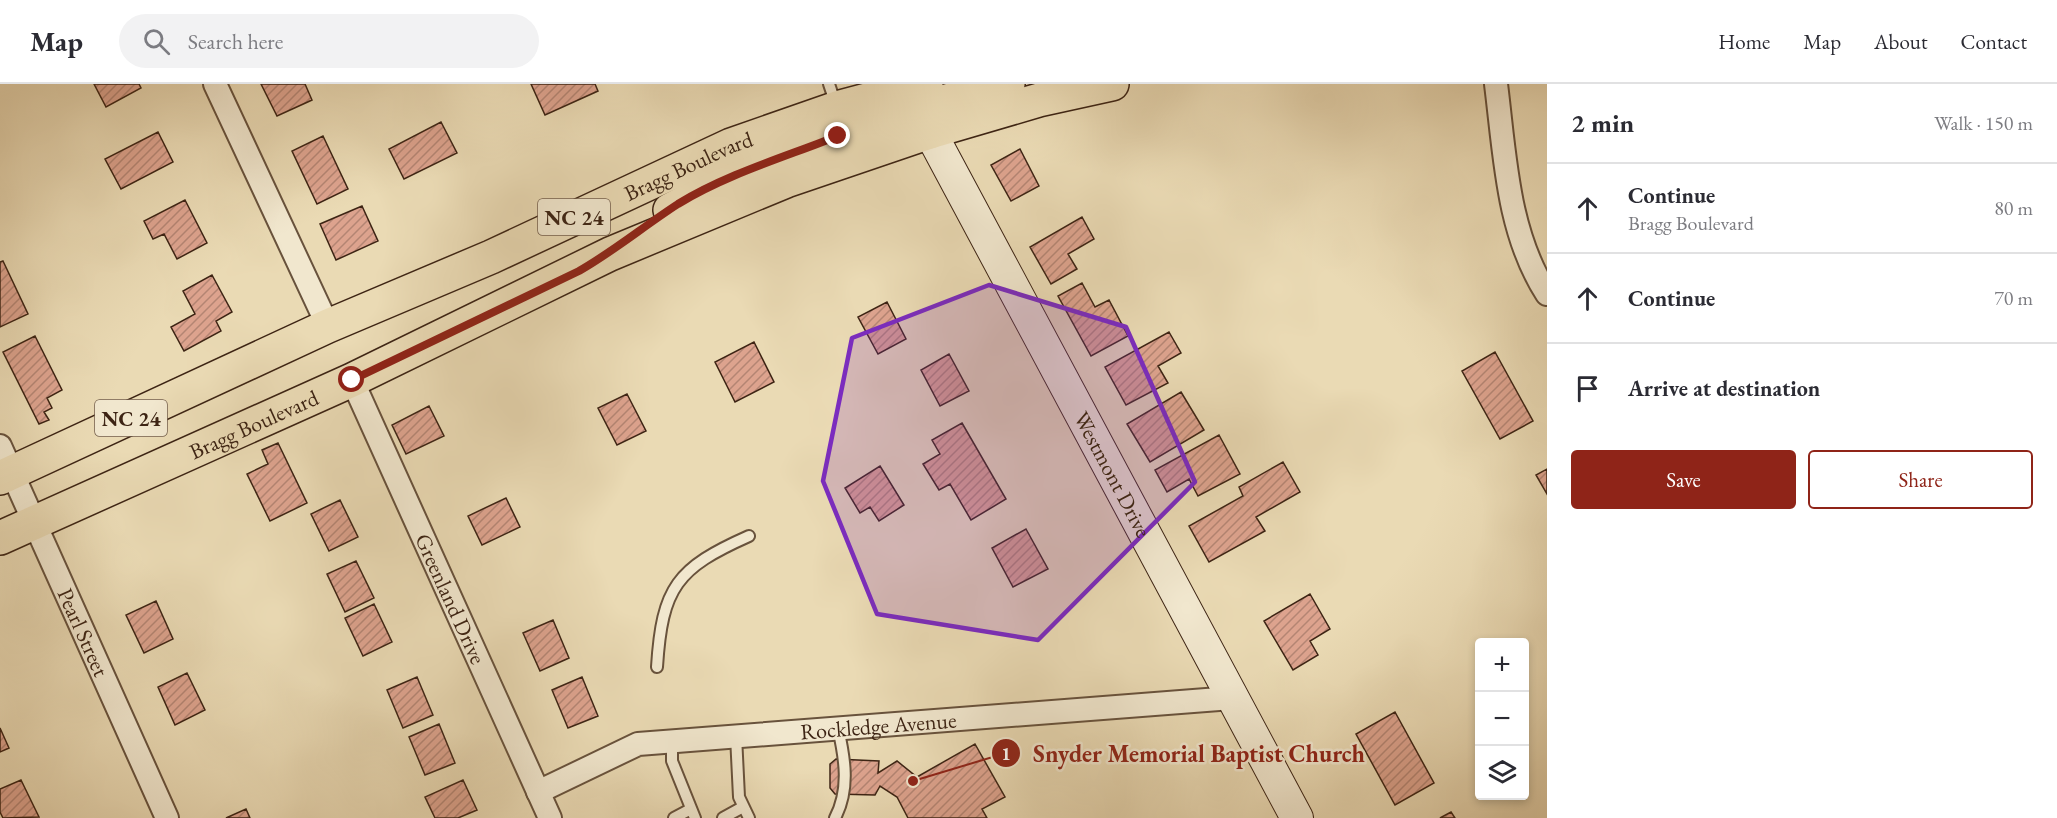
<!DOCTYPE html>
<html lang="en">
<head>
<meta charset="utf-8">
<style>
	:root { --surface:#fff; --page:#f2f2f3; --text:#2b2b33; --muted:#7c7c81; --line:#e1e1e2; --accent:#8f2418 }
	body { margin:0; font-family:"EB Garamond",serif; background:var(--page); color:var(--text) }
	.controls { position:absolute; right:18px; bottom:18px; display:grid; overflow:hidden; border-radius:6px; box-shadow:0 3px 9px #0003 }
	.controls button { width:54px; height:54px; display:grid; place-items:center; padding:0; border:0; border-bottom:2px solid var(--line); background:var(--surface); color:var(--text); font:30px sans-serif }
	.stop { position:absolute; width:18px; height:18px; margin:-14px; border:4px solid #8f2418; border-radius:50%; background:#fff }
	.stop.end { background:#8f2418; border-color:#fff; box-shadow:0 2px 6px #0008 }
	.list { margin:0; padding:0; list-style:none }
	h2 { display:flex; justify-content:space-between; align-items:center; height:78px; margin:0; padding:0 24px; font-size:26px }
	h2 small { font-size:20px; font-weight:400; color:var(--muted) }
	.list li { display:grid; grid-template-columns:39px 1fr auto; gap:18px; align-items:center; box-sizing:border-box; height:90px; padding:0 24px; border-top:2px solid var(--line) }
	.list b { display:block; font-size:22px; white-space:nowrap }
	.list p { margin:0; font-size:20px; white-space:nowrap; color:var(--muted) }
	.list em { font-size:20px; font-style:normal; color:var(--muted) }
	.actions { display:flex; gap:12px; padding:18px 24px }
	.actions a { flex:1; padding:14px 0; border:2px solid var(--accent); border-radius:6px; text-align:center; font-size:21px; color:var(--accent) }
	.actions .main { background:var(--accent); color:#fff }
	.icon { flex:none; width:33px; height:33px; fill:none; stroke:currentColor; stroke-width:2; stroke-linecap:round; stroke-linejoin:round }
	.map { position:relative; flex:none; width:1547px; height:734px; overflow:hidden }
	header { display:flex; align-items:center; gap:36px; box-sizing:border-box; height:84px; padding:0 30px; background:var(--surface); border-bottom:2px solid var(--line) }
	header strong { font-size:28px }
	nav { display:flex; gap:33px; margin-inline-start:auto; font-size:21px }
	.search { width:420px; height:54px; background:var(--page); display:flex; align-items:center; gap:15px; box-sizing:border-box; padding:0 21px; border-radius:33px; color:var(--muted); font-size:22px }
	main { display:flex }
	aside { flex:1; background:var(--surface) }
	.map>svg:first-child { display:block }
</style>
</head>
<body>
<header>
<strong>Map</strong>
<div class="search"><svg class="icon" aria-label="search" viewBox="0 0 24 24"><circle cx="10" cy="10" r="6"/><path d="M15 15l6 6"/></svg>Search here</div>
<nav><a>Home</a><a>Map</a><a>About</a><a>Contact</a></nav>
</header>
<main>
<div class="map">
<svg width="1547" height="734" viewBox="0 0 1547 734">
	<defs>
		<pattern id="building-hatch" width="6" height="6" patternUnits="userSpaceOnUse" patternTransform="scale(1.5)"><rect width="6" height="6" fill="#dda38e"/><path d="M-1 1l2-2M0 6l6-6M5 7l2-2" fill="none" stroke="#b48573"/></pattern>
	</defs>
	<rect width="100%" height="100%" fill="#eadab4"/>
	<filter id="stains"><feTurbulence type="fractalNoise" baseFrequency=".00333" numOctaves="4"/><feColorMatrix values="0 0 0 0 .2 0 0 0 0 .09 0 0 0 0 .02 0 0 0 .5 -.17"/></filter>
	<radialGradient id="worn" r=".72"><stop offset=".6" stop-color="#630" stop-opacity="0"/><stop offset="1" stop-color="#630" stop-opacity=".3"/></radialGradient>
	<!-- building -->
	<path fill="url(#building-hatch)" stroke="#3d2414" stroke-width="1.5" d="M94 0H139L141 4 106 23Z
		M261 0H305L312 16 277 32Z
		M531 0H595L598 7 545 31Z
		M441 38 457 69 404 95 389 65Z
		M158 48 173 78 121 105 105 75Z
		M323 52 348 105 317 120 292 67Z
		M1020 65 1039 102 1011 117 991 81Z
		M185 116 207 159 177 175 164 150 153 155 144 137Z
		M362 122 378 157 336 176 320 140Z
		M1082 133 1094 155 1068 170 1077 185 1051 200 1030 163Z
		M3 177 28 230 0 243V178Z
		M212 191 232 228 216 237 221 247 184 267 171 243 195 230 183 207Z
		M1082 199 1095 223 1109 216 1128 252 1091 272 1058 212Z
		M887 218 906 255 878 270 858 233Z
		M1169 248 1181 269 1158 282 1168 299 1126 321 1105 283Z
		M35 252 62 306 47 314 52 324 44 328 49 336 39 340 3 268Z
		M754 258 774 298 735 318 715 278Z
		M1495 268 1533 337 1500 355 1462 287Z
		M949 270 969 307 940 322 921 286Z
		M1181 308 1204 346 1150 378 1127 340Z
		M627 310 646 347 617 361 598 324Z
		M429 322 444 352 406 370 392 341Z
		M962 339 1006 415 971 436 950 400 939 406 923 380 940 370 932 356Z
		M1219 351 1240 390 1198 412 1189 395 1167 408 1155 386Z
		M278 359 307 419 270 437 247 390 268 380 262 366Z
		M1283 378 1300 408 1256 433 1265 447 1209 478 1189 442 1243 412 1239 403Z
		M880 382 904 421 879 437 870 423 860 429 845 404Z
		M1547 385V410L1536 391Z
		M506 414 520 443 482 461 468 432Z
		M340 416 358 453 329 467 311 430Z
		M1026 445 1048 485 1013 503 992 464Z
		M356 477 374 514 345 528 327 490Z
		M1310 510 1330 545 1310 557 1318 571 1293 586 1264 537Z
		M156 517 173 555 144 569 126 531Z
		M374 520 392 558 363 572 345 534Z
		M553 536 569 574 540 587 523 549Z
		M187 589 205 626 175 641 158 603Z
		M417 593 433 631 403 644 387 606Z
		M582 593 598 632 568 644 552 606Z
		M1395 628 1434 699 1395 721 1356 650Z
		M439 640 455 679 425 691 409 653Z
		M0 644 9 664 0 668Z
		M975 660 1005 713 982 725 987 734H908L897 713 880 702 875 711 835 710 830 704V680L836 675 879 677 878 689 897 677 917 693Z
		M21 696 39 733 3 734 0 728V705Z
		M463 696 477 726 458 734H435L425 713Z
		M246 725 250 734H226Z
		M1451 728 1455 734H1440Z"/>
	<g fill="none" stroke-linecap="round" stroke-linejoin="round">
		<defs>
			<path id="lane" d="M829 0 836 21
				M657 583C662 503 677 484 749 452
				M736 652 739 713 749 734
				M672 657V677L695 734
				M674 734 691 725
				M723 734 743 723
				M835 734C850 705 845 675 838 644"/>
			<g id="street">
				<path d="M215 0 328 242"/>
				<path d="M1496 0C1505 71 1507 148 1547 210"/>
				<path id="s1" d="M352 296 550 734"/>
				<path id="s2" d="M0 362 167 734"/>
				<path id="s3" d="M538 708 638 660 1232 614"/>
			</g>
			<g id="secondary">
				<path id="s4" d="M930 48 1297 734"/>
			</g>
			<g id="primary">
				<path d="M930 48 927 31 932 21 1008 0"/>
				<path d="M670 126 734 92 900 30 910 19 906 5"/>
				<path id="s5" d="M0 394 328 242 491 173 731 61 837 24 926 0"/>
				<path id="s6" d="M0 454 352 296 610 170 786 97 930 48 1039 16 1112 0"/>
			</g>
		</defs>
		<!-- lane casing -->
		<use href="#lane" stroke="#68523c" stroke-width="14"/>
		<!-- street casing -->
		<use href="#street" stroke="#68523c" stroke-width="26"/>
		<!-- secondary casing -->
		<use href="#secondary" stroke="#3d2414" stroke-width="34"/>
		<!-- primary casing -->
		<use href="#primary" stroke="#3d2414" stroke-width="36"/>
		<!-- lane -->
		<use href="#lane" stroke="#f1e7ce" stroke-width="10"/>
		<!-- street -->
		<use href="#street" stroke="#f1e7ce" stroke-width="22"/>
		<!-- secondary -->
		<use href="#secondary" stroke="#f1e7ce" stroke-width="32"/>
		<!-- primary -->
		<use href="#primary" stroke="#eadab4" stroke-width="33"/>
	</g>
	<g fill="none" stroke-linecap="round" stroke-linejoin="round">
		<!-- route -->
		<path stroke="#8f2418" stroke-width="8" d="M352 296 579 187C614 167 644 142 678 120 727 90 785 73 838 52"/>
	</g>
	<!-- marked area -->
	<path fill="#7b2cbf" fill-opacity="0.2" stroke="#7b2cbf" stroke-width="4.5" stroke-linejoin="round" d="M989 201 1126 243 1195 398 1038 556 877 530 823 397 852 254Z"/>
	<g text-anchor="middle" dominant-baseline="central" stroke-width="5" stroke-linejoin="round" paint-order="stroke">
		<!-- shield labels -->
		<g fill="#f1e7ce" stroke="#735e4c" stroke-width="1.5">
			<rect x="538" y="115" width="72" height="36" rx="4.5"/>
			<rect x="95" y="316" width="72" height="36" rx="4.5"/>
		</g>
		<g font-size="21" font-weight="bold" fill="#3d2414">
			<text x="574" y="133">NC 24</text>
			<text x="131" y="334">NC 24</text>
		</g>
		<!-- street labels -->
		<g font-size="22" fill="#3d2414" stroke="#f1e7ce">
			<text stroke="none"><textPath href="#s5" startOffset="756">Bragg Boulevard</textPath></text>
			<text stroke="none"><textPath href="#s6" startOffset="278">Bragg Boulevard</textPath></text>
			<text stroke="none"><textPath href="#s4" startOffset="388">Westmont Drive</textPath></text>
			<text stroke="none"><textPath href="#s1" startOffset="240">Greenland Drive</textPath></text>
			<text stroke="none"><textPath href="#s2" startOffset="204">Pearl Street</textPath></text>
			<text stroke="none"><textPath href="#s3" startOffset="352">Rockledge Avenue</textPath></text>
		</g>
	</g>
	<!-- callouts -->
	<path fill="none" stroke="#8f2418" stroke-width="2" d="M913 697L1006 669"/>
	<g fill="#8f2418" stroke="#f1e7ce" stroke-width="2">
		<circle cx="913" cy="697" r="6"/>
		<circle cx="1006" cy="669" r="15"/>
	</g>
	<g font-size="18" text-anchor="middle" font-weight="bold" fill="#fff">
		<text x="1006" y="676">1</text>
	</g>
	<g font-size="24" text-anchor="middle" font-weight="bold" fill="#8f2418" stroke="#f1e7ce" stroke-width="5" stroke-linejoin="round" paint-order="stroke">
		<text x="1199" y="678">Snyder Memorial Baptist Church</text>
	</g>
	<rect width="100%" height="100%" filter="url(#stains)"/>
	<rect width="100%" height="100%" fill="url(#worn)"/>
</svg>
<div class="controls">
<button>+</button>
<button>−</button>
<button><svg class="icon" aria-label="layers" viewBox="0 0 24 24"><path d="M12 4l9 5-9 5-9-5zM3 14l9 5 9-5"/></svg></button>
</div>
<div class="stop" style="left:352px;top:296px"></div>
<div class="stop end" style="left:838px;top:52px"></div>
</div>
<aside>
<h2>2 min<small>Walk · 150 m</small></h2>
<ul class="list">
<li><svg class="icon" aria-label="ahead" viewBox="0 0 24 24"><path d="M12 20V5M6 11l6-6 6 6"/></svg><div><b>Continue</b><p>Bragg Boulevard</p></div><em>80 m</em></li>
<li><svg class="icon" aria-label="ahead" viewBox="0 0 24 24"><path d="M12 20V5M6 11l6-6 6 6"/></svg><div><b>Continue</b></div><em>70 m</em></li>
<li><svg class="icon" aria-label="arrive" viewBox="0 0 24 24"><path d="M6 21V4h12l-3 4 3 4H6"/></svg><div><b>Arrive at destination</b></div></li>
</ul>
<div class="actions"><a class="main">Save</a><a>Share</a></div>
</aside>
</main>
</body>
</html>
